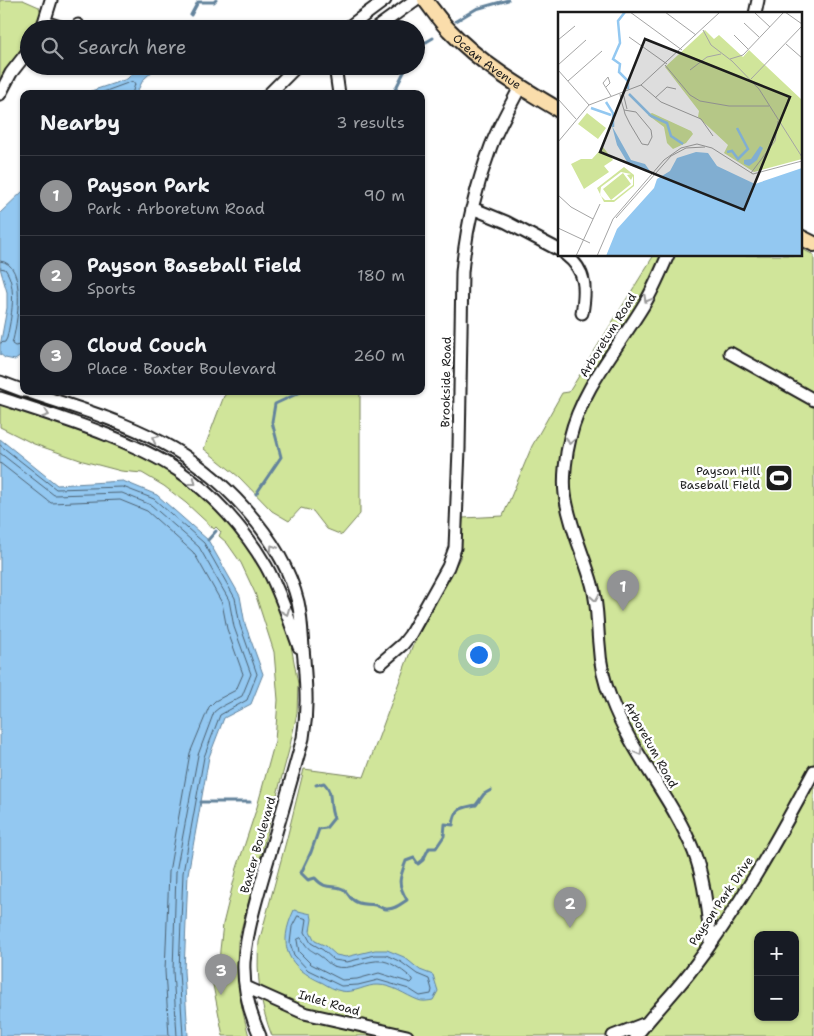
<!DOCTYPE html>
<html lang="en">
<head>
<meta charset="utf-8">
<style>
	:root { --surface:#171b24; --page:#20242c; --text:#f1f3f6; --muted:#9ea1a6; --line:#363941; --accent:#919294 }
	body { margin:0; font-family:"Shantell Sans",sans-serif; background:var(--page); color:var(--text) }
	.controls { position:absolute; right:15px; bottom:15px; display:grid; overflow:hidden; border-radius:10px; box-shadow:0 1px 4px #0004 }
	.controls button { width:45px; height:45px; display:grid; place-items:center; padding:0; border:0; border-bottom:1px solid var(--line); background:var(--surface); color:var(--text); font:25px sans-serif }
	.you { position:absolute; left:478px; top:654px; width:18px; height:18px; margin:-12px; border:4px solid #fff; border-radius:50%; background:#1a73e8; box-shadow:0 0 0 8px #1a73e833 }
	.badge { display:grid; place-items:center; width:32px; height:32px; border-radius:50%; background:var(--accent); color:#fff; font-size:16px; font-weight:700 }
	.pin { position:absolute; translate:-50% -41px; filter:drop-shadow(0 1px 2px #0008) }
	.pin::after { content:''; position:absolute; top:26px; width:18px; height:15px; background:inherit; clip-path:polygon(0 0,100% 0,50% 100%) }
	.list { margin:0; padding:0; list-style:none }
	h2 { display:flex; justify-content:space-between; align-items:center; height:65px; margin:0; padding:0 20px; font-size:21px }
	h2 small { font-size:16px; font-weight:400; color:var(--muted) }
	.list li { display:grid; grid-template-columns:32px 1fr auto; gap:15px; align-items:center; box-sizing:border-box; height:80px; padding:0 20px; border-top:1px solid var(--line) }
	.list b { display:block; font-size:19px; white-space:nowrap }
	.list p { margin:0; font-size:16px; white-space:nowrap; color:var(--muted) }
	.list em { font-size:16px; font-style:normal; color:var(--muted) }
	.icon { flex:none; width:28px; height:28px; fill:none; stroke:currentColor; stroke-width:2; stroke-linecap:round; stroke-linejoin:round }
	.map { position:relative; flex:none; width:814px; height:1036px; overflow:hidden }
	.search { position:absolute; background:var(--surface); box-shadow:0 1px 4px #0004; left:20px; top:20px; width:405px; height:55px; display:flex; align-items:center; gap:12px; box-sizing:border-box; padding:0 18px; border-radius:28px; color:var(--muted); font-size:19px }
	.panel { position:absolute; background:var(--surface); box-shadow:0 1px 4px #0004; left:20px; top:90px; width:405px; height:305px; border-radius:10px }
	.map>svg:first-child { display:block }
</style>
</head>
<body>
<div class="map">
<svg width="814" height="1036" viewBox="0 0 814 1036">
	<rect width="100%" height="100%" fill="#fff"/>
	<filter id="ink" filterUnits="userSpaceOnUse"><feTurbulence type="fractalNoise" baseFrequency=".02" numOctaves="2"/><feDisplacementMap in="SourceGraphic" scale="10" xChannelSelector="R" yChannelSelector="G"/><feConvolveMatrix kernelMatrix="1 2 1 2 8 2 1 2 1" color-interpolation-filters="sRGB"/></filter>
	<g filter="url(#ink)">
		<!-- green -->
		<path fill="#d0e59a" stroke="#76805b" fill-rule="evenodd" d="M0 0H23L39 7 42 18 34 29H29V37L0 79Z
			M800 248 814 255V1036H272C260 1006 256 974 259 942L287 838 304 769 364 777 412 647 460 558 463 518 503 516 532 446 562 393 569 392 654 255H800ZM758 935H795V1017H758Z
			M230 391H360V514L342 535 327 529 313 511 301 508 289 521 272 511 239 477 204 449 224 396Z
			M0 400 128 447 201 490 265 567 287 623 298 684 297 713 289 750 238 941C236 977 239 1001 249 1036H223L212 980 219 968 220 950 223 924 237 868 257 807 275 741 278 700 274 652 255 593 241 563 227 543 219 536 221 532 216 527 214 529 186 503 164 486 142 473 121 471 83 461 34 444 0 427Z"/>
		<!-- water -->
		<path fill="#93c8f1" stroke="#63839c" d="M140 66H158L143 80 136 94H86L88 92 127 79Z
			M24 190V354L15 360 5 358 0 354V346L7 308V292L0 268V213Z
			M0 439 57 485 123 481 157 495 208 540 240 596 245 624 263 674 251 704 224 718 209 757 188 874 184 971 188 1036H0Z
			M294 910 311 914 312 919 310 931 315 941 326 946 336 955 346 957 375 950H387L404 957 420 970 433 975 438 991 433 1000C428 1001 422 1002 418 1000 405 995 393 985 378 985 367 984 354 994 341 991 335 990 328 986 323 983 287 967 277 946 294 910Z"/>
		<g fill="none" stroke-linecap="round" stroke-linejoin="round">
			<!-- shore -->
			<path stroke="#4c6171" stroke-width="1" d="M98 94 133 81 135 84 132 94
				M0 261C28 263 17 326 12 344L15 346 24 344
				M0 268 5 269C18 286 11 319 7 338L5 342 0 343
				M0 445 56 489 123 487 154 499 204 543 235 598 240 625 257 674 247 700 220 715 204 757 183 873 179 971 183 1036
				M0 453 54 495 122 493 151 505 199 547 229 600 234 627 251 674 242 696 219 708 214 712 198 755 176 872 173 971 177 1036
				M0 463 51 503 120 500 147 511 193 552 198 560 222 603 227 629 243 674 236 690 215 701 209 707 190 753 169 872 165 971 169 1036
				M298 916 307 919 305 932 311 943 323 950 334 960 347 962 375 955H386L401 962 417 974 429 979 432 990 431 994 420 996 409 989 378 980 358 985 341 986 308 970 294 955 290 943 292 927Z
				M301 938C310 952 309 948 320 956 325 959 328 964 333 966 350 972 365 959 383 961 394 963 404 972 413 979V981L411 983 379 973 357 979 342 980 311 964 299 952 297 940Z"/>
			<!-- stream -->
			<path stroke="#63839c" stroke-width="3" d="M191 15 198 2H214L216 0
				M456 21 476 9 508 0
				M416 48 433 38
				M393 94 407 66
				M256 494 281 457 272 422 275 404 303 391
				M208 540 216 531
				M316 785 324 783C334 792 328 807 334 818L326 828 319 829 311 852 301 873 308 880 315 878C326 891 333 884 343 889 348 892 348 897 353 900 360 906 367 903 375 905 379 906 382 909 386 909 394 910 401 904 407 900 397 884 399 879 406 861L414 858 418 864 423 860 429 848H436L444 836 445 824 453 825C455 808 461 808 476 805L484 794 491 790
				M201 802H250"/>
			<defs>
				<path id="minor" d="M755 14 758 0
					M44 22 66 29
					M42 29 51 0
					M76 29 78 25
					M346 29 385 0
					M375 29 415 0
					M335 66 339 94
					M0 94 11 73 29 50
					M269 94 297 66
					M472 208 506 222 559 250
					M566 255C587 271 586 290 582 313
					M668 255C661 271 654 288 645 303 619 347 582 387 570 438 566 454 563 477 565 494 569 525 584 555 592 584 598 604 597 624 599 644 600 663 604 682 611 699 631 753 673 799 694 852 705 881 707 912 711 941
					M730 353 814 400
					M0 382 24 391
					M26 391C71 406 118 419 161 442 219 472 282 537 298 602 302 620 302 640 304 659 306 687 308 709 303 738 291 781 279 823 266 866 257 897 247 930 244 962 243 987 250 1014 260 1036
					M0 398C57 417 130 438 179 471 214 495 245 530 266 566 280 591 289 620 299 647
					M381 663 403 644 410 635 448 567 455 548 459 449 462 272C466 229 476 186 491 146 499 125 510 107 520 87
					M246 987 304 1013 407 1036
					M613 1036 644 1024
					M636 1036C653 1014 673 994 690 972 738 910 777 840 814 771"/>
				<g id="major">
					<path id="s1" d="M425 0C433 10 440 21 449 30 480 63 520 87 559 110"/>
					<path d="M800 237 814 244"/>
				</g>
			</defs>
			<!-- minor casing -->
			<use href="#minor" stroke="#1c1c1c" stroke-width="15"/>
			<!-- major casing -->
			<use href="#major" stroke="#1c1c1c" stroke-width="18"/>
			<!-- minor -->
			<use href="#minor" stroke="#fff" stroke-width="11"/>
			<!-- major -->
			<use href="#major" stroke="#faddab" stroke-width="14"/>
		</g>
		<!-- one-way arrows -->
		<defs><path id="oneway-chevron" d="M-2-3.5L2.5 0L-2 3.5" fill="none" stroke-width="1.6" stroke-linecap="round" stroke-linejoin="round" transform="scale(1.25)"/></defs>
		<g stroke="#999">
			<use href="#oneway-chevron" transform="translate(647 299) rotate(119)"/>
			<use href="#oneway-chevron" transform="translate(46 414) rotate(20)"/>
			<use href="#oneway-chevron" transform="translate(155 439) rotate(-153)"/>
			<use href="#oneway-chevron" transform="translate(570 441) rotate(102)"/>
			<use href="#oneway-chevron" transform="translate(193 482) rotate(38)"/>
			<use href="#oneway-chevron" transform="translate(273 548) rotate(-123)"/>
			<use href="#oneway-chevron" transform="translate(595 598) rotate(80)"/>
			<use href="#oneway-chevron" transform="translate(286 612) rotate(69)"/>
			<use href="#oneway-chevron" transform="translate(639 752) rotate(60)"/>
		</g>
	</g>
	<!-- icons -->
	<defs>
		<symbol id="stadium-square" viewBox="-11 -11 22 22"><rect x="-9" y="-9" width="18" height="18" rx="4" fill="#1c1c1c" stroke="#fff"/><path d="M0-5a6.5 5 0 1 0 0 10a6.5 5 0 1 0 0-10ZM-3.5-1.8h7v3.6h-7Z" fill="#fff"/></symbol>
	</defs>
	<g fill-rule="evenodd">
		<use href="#stadium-square" x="763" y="462" width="32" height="32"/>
	</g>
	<g text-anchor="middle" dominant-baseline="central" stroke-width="5" stroke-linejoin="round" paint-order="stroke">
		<!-- street labels -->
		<g font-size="12" fill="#1c1c1c" stroke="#fff">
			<text stroke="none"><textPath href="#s1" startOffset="88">Ocean Avenue</textPath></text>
			<text transform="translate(608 335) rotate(-58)">Arboretum Road</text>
			<text transform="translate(446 382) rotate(-89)">Brookside Road</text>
			<text transform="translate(651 745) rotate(61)">Arboretum Road</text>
			<text transform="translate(258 845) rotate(-74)">Baxter Boulevard</text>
			<text transform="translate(721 901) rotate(-56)">Payson Park Drive</text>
			<text transform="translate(329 1003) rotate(16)">Inlet Road</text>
		</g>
		<!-- poi labels -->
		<g font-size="12" fill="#1c1c1c" stroke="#fff" text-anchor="end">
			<text x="760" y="471">Payson Hill<tspan x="760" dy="14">Baseball Field</tspan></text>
		</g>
	</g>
	<!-- overview -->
	<g transform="translate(558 12)">
		<rect width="244" height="244" fill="#fff"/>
		<path d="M147 18 156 27 161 23 185 45 191 38 244 88V147L196 160 166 141 170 133 140 105 141 99 107 55ZM29 101 48 116 40 127 20 112ZM94 101 133 119 135 122 128 131 115 137 109 131 106 115 90 103ZM45 135 55 148 46 154 51 160 26 177 13 152 23 147H34ZM66 155 76 163V174L56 190H46L39 176ZM63 160 73 162 69 163 73 168 75 164V173L56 188H47L42 183 43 175ZM65 161 73 172 53 188 45 177Z" fill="#d0e59a" fill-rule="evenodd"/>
		<path d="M54 114 73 148 87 152 92 159 71 153 59 133ZM202 134 205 136 199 148 191 154 186 152V148L193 147ZM138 140 150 141 159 154 197 172 244 156V244H48L59 217 96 176 99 167 112 159 119 146Z" fill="#93c8f1"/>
		<path fill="none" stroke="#93c8f1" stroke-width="2.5" d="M67 0 60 9 62 31 55 47 62 52 61 60 70 69V77M71 82 93 104 109 111 113 124 125 132M48 90 55 101V115M33 96 53 103M169 140 174 139 180 147 190 137 179 116"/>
		<path fill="none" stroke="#a4a4a4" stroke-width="1" d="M72 0 124 38M107 0 138 23M227 0 244 12M197 1 212 15M186 11 201 25M145 18 153 33 174 49 201 77 244 145M176 23 190 37M71 25 109 52M0 28 17 14M228 32 244 46M172 47 185 43 226 0M0 53 28 28M107 53 132 83 142 89 171 94H211M0 58 31 93M132 58 149 45 163 42M193 67 244 14M10 69 44 39M83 73 103 90 143 107 155 124M48 75 52 71 50 65 45 71 53 84M65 81 69 97M62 82 63 88 66 98 67 102 72 112 84 132 90 133 94 125 93 118 78 100 66 98M97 86 109 75 118 77M0 87 18 107M0 130 31 93 83 73 162 0M193 161 217 129 220 109M0 183 13 195 35 207M58 206 113 144 128 136 147 135M0 216 32 231M18 244 42 192M39 244 55 207 106 148 123 136 139 132 154 136 195 162 244 149"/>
		<path fill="#1c1c1c" fill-opacity="0.15" stroke="#1c1c1c" stroke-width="2.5" d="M87 27 232 85 186 198 42 140Z"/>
		<rect width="244" height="244" fill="none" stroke="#1c1c1c" stroke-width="2.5"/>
	</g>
</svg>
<div class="controls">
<button>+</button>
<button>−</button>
</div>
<div class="you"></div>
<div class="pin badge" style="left:623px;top:611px">1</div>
<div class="pin badge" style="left:570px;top:928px">2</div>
<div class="pin badge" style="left:221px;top:995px">3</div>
<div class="search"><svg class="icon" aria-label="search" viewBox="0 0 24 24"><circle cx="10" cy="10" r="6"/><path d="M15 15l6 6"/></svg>Search here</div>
<section class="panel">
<h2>Nearby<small>3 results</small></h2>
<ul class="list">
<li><span class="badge">1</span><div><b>Payson Park</b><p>Park · Arboretum Road</p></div><em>90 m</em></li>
<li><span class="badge">2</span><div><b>Payson Baseball Field</b><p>Sports</p></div><em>180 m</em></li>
<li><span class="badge">3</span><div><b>Cloud Couch</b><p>Place · Baxter Boulevard</p></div><em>260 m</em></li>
</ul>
</section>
</div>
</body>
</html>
